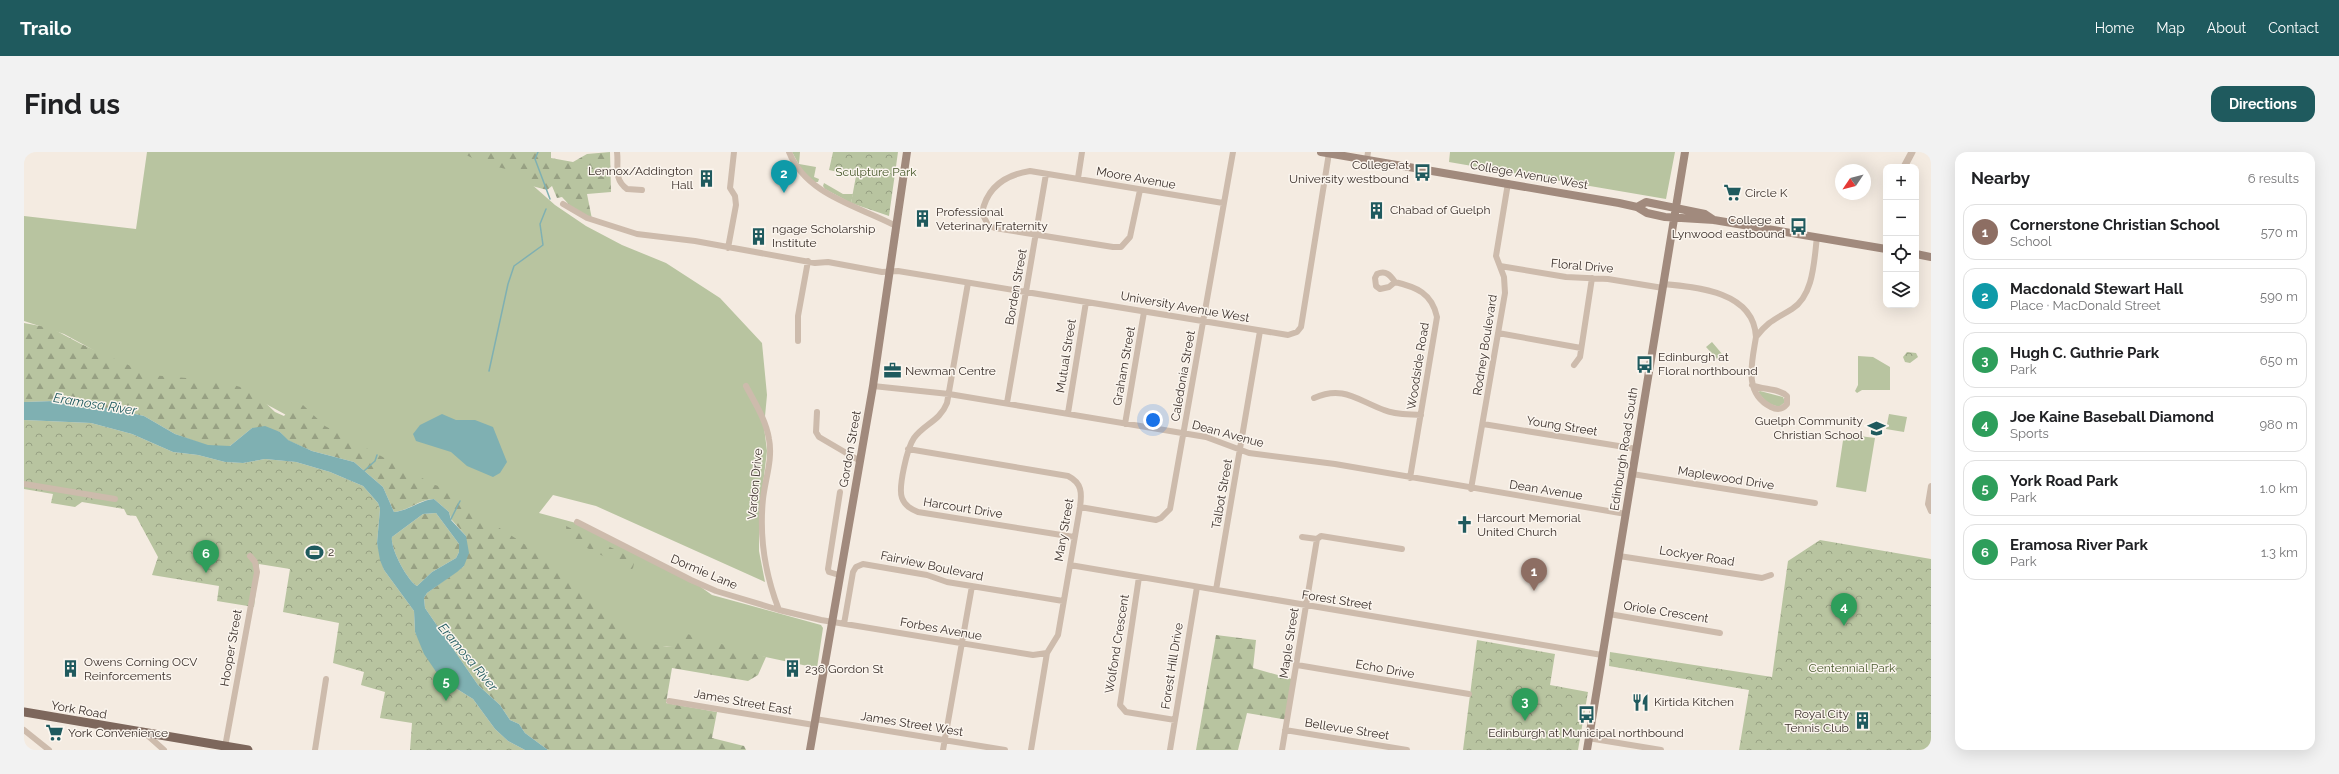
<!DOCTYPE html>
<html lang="en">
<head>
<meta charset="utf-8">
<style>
	:root { --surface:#fff; --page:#f2f2f2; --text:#202124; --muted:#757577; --line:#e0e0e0; --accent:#1f5a5e }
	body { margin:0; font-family:Raleway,sans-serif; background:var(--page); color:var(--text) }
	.controls { position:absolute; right:12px; top:12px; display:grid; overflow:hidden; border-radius:8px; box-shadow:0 4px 16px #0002 }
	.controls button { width:36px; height:36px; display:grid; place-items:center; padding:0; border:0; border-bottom:1px solid var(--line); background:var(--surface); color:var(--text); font:20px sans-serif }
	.compass { position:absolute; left:1811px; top:12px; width:36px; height:36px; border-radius:50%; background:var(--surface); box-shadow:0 4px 16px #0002; rotate:235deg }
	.you { position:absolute; left:1129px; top:268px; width:14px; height:14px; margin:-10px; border:3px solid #fff; border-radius:50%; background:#1a73e8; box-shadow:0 0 0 6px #1a73e833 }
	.badge { display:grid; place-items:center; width:26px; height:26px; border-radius:50%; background:var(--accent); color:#fff; font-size:13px; font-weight:700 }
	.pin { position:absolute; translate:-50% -33px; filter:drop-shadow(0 1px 2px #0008) }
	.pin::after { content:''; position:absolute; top:21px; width:14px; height:12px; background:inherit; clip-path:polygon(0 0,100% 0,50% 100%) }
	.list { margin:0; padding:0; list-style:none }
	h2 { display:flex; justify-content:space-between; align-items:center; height:52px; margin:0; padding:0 16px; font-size:17px }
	h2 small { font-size:13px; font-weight:400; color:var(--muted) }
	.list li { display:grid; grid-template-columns:26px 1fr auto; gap:12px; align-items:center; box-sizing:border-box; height:56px; margin:0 8px 8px; padding:0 8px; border:1px solid var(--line); border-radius:12px }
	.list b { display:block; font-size:15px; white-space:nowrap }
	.list p { margin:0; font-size:13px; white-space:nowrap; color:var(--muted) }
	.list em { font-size:13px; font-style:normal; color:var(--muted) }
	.icon { flex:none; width:22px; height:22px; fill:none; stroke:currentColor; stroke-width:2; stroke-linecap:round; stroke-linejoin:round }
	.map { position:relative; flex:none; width:1907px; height:598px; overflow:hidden; border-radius:12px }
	header { display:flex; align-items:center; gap:24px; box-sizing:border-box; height:56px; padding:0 20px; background:var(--accent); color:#fff }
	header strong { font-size:19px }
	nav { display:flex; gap:22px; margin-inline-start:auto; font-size:14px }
	.intro { display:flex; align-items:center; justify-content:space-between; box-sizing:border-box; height:96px; padding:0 24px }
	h1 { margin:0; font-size:28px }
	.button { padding:10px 18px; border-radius:12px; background:var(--accent); color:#fff; font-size:14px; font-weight:700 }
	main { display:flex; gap:24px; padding:0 24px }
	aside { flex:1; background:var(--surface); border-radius:12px; box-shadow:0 4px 16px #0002 }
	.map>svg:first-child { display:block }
</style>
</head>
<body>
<header>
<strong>Trailo</strong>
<nav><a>Home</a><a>Map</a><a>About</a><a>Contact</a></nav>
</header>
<div class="intro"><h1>Find us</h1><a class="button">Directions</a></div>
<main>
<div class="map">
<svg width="1907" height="598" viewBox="0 0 1907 598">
	<defs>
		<pattern id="forest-firs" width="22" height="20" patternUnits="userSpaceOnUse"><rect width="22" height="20" fill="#b8c4a0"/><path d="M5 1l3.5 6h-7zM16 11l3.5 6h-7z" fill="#97a083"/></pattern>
		<pattern id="park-crowns" width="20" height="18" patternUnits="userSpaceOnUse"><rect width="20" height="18" fill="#b8c4a0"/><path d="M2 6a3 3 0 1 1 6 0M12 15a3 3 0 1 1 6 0" fill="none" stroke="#97a083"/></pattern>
	</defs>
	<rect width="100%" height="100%" fill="#f4ebe1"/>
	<!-- grass -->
	<path fill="#b8c4a0" d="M123 0H471L531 53 562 74 598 93 642 111 696 146 738 191 743 243 740 275 743 299 735 366V399L741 430 572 354 529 343 515 361 552 371 667 428 688 443 797 473 799 476 793 516 681 492 651 495 603 493 428 353 218 239 117 224 40 182 0 169V64L112 77Z
		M768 0H776L775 12 792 15 790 25 795 27 794 30H790L779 20Z
		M1426 0H1651L1642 47 1425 10Z
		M800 31 819 42H829L827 51 801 37 799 34Z
		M1688 190 1699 203 1694 208 1682 195Z
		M1834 204 1849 205 1866 215V238H1838L1833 241 1831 239 1834 233Z
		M1736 239 1759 245 1761 250 1755 255 1743 251 1734 240Z
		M1865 262 1883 265 1880 280 1862 277Z
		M1820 282 1851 286 1842 340 1812 335Z"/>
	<!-- forest -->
	<path fill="url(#forest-firs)" d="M442 0H527V6L549 10 563 2 586 0 587 40 563 42 568 67 549 57 538 45 533 46 528 34 523 38 508 34 490 19 461 12 442 3Z
		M0 171 27 176 57 192 127 223 197 229 229 239 251 260 260 264 264 259 279 253 301 274 411 333 432 339 452 361 532 412 613 488 643 495 651 494 660 481 742 505 734 523 724 529 648 516 642 551 693 560 688 586 720 594 722 598H524L501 581 495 572 486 568 476 553 454 533 401 456 400 446 403 441 440 414 442 384 427 367 425 360 410 347C396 347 384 359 370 360L359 335 330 310 288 299 263 288 256 280 228 276 206 294H184L151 282 120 264 84 256 49 254 30 249 0 250Z
		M412 361 435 392V400L432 406 408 420 393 434C383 428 366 396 368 385L399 362Z
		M542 374 611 407 609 416 607 418 543 386Z
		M1192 483 1232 488 1229 516 1271 528 1264 568 1223 561 1214 598H1172Z"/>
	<!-- park -->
	<path fill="url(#park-crowns)" d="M809 0H874L865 64 827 51 832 24 805 18Z
		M1883 200 1892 201 1894 205 1886 211 1881 210 1879 205Z
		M0 268 67 271 108 282 149 300 174 303 201 310 219 311 241 307 272 310 306 320 339 334 354 351 356 357 353 391 360 418 390 459 391 480 417 527 449 547 471 577 484 589 501 598H386L388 571 356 566 361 540 337 533 340 520 309 511 315 471 259 460 266 417 235 412 230 455 193 449 195 434 128 423 134 405 112 364 103 363 100 357 58 350 51 355 27 351 29 342 0 337Z
		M1796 388 1907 407V598H1715L1725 538 1585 514 1586 500 1748 525 1764 409Z
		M1453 488 1531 502 1526 533 1564 540 1554 598H1439Z"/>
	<!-- water -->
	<path fill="#7fb0b2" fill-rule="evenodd" d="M30 249 49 254 84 256 120 264 151 282 184 293 206 294 228 276 241 274 256 280 264 288 288 299 330 310 359 335 370 360C384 359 396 348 410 347L425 360 427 368 442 384 445 401 440 414 433 420 403 441 400 446 401 456 454 533 476 553 486 568 495 572 501 581 524 598H501L484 589 471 577 449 547 417 527 400 502 391 480 390 459 360 418 356 408 353 391 356 357 354 351 339 334 306 320 272 310 241 307 219 311 201 310 174 303 149 300 108 282 67 271 0 268V250ZM412 361 435 392V400L432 406 408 420 393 434C383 428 366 396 368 385L399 362Z
		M418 262 432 268H451L469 275 483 310 476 321 469 325 443 314 427 300 392 289 389 282 396 273Z"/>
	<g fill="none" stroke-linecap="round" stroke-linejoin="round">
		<!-- stream -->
		<path stroke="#7fb0b2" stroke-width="1.5" d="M514 0 511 7 526 47
			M465 219 484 132 490 114 519 93 516 72 522 57
			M340 319 351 309 353 303
			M426 369 436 349"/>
		<!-- minor -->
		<path stroke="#cdbbac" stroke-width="6" d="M593 0C595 14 589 27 603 37L618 38
			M765 0C782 43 834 54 872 74
			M1343 7 1344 0
			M1054 26 1058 0
			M1116 38 1106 85 1097 95H1089L971 76 964 73 958 61C963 35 981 23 1006 19L1199 51
			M539 52 563 66 613 82 671 89 791 111 804 110 858 120 874 119 1264 183 1273 180 1277 175 1305 1
			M704 96 712 53 711 44 706 36 710 0
			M1476 114 1542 125 1584 127 1639 136
			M1371 130 1365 135 1356 137 1352 134 1351 126 1353 122C1362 118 1366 123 1371 130 1392 135 1408 141 1413 165L1386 326
			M944 131 923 251C916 269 900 272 890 286 883 296 874 336 878 346 881 354 887 357 894 360L1050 385
			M1639 132C1674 135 1730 140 1732 185 1744 169 1752 167 1768 157 1790 143 1790 108 1793 85
			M1474 181 1557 196
			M774 189V164L784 109
			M1550 213 1556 205 1568 126
			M1728 233C1738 238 1755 236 1763 244V252C1758 258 1753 258 1747 255 1719 241 1728 210 1732 185
			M722 234C731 251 742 268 745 287 749 307 741 328 739 347 735 386 741 422 755 458
			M849 234 925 242 1182 285 1225 301 1311 312 1602 362
			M1290 246C1319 233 1333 248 1360 258 1371 263 1385 262 1397 263
			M983 251 1022 22
			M793 260 792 280 795 285 836 309
			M1044 261 1062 150
			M1101 272 1120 160
			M1459 272 1613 297
			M884 297 1044 324C1058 331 1058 341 1056 355L1034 483 1023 501 1007 598
			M1608 322 1791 351
			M0 332 91 347
			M1907 334 1904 352 1907 359
			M1447 337 1481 141 1480 125 1472 104 1484 31
			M1056 355 1132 368 1137 366 1146 357 1209 0
			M553 370 667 428 692 439 755 458 797 468 1009 503 1023 501
			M1278 385 1293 387
			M1595 404 1738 426 1747 423
			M1046 413 1578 503
			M815 423 805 420 804 417 816 340
			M1115 425 1096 553 1102 560 1151 568
			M1192 438 1236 179
			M1585 462 1696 481
			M820 472 829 420 832 415 839 412 903 423 923 430 1039 449
			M1273 513 1445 542
			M645 549 790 573
			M791 567 981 598
			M0 578 25 598
			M1261 578 1383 598
			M122 582 140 598
			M1564 586 1637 598
			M201 595 233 420 231 410 226 404
			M291 598 302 527
			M919 598 948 434
			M1146 598 1173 435
			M1258 598 1293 387 1297 384 1378 397"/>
		<!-- tertiary -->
		<path stroke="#cdbbac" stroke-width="7" d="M1880 15 1888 0"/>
		<!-- secondary -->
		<path stroke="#a18a7d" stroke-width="8" d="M1297 0 1595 51 1613 55 1623 61 1641 65 1690 68 1862 97
			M1613 55 1622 50 1681 62 1690 68
			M1892 102 1907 105
			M786 598 849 234 883 0
			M1563 598 1661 0"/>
		<!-- primary -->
		<path stroke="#7d675c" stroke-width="9" d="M0 560 224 598"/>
	</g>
	<!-- icons -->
	<defs>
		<symbol id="bus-bare" viewBox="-9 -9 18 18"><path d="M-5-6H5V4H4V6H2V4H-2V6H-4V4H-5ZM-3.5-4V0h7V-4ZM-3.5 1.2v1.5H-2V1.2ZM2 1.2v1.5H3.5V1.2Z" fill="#1f5a5e" stroke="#fbf5ee" stroke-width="2.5" paint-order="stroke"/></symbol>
		<symbol id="building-bare" viewBox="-9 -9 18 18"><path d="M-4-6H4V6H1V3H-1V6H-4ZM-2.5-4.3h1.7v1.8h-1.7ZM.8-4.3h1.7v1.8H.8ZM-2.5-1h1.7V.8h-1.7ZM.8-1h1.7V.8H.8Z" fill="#1f5a5e" stroke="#fbf5ee" stroke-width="2.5" paint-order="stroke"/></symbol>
		<symbol id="supermarket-bare" viewBox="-9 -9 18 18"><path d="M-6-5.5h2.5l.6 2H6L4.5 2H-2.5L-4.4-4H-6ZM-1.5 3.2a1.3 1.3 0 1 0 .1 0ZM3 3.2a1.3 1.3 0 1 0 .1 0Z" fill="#1f5a5e" stroke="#fbf5ee" stroke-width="2.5" paint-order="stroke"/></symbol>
		<symbol id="office-bare" viewBox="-9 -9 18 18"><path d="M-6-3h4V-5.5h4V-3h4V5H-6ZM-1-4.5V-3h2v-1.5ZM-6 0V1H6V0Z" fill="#1f5a5e" stroke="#fbf5ee" stroke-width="2.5" paint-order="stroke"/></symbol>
		<symbol id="school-bare" viewBox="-9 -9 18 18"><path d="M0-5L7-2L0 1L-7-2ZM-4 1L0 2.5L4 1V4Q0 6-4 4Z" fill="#1f5a5e" stroke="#fbf5ee" stroke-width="2.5" paint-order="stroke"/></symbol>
		<symbol id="church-bare" viewBox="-9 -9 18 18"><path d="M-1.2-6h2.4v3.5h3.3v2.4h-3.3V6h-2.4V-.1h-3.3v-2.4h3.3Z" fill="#1f5a5e" stroke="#fbf5ee" stroke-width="2.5" paint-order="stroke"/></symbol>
		<symbol id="stadium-bare" viewBox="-9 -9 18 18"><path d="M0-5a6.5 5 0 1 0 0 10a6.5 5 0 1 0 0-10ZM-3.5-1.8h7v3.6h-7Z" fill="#1f5a5e" stroke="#fbf5ee" stroke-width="2.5" paint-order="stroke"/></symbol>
		<symbol id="restaurant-bare" viewBox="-9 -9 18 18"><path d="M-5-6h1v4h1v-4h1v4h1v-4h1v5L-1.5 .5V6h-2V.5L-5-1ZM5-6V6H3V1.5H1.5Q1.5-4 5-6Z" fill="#1f5a5e" stroke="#fbf5ee" stroke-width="2.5" paint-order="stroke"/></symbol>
	</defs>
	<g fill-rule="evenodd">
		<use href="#bus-bare" x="1386" y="8" width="25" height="25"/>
		<use href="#building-bare" x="670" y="14" width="25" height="25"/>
		<use href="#supermarket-bare" x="1696" y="28" width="25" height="25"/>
		<use href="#building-bare" x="1340" y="46" width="25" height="25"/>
		<use href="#building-bare" x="886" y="54" width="25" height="25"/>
		<use href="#bus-bare" x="1762" y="62" width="25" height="25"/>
		<use href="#building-bare" x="722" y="72" width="25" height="25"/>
		<use href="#bus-bare" x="1608" y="200" width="25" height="25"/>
		<use href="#office-bare" x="856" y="206" width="25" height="25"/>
		<use href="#school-bare" x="1840" y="264" width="25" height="25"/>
		<use href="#church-bare" x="1428" y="360" width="25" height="25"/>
		<use href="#stadium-bare" x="278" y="388" width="25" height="25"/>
		<use href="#building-bare" x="34" y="504" width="25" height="25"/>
		<use href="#building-bare" x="756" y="504" width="25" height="25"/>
		<use href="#restaurant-bare" x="1604" y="538" width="25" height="25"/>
		<use href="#bus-bare" x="1550" y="550" width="25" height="25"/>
		<use href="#building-bare" x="1826" y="556" width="25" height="25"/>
		<use href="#supermarket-bare" x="18" y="568" width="25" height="25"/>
	</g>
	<g text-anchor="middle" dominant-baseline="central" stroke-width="3" stroke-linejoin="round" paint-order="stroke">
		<!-- poi labels -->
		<g font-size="12" fill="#3b302b" stroke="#fbf5ee" text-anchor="start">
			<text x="1385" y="13" text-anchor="end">College at<tspan x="1385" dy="14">University westbound</tspan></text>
			<text x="669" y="19" text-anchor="end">Lennox/Addington<tspan x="669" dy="14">Hall</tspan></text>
			<text x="1721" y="41">Circle K</text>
			<text x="1366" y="58">Chabad of Guelph</text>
			<text x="912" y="60">Professional<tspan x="912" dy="14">Veterinary Fraternity</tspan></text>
			<text x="1761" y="68" text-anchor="end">College at<tspan x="1761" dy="14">Lynwood eastbound</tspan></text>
			<text x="748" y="77">ngage Scholarship<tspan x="748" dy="14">Institute</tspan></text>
			<text x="1634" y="205">Edinburgh at<tspan x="1634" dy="14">Floral northbound</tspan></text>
			<text x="881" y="219">Newman Centre</text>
			<text x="1839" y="269" text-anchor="end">Guelph Community<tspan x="1839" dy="14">Christian School</tspan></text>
			<text x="1453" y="366">Harcourt Memorial<tspan x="1453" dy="14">United Church</tspan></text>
			<text x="304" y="400">2</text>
			<text x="60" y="510">Owens Corning OCV<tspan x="60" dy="14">Reinforcements</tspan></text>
			<text x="781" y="517">236 Gordon St</text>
			<text x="1630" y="550">Kirtida Kitchen</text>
			<text x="1825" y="562" text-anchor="end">Royal City<tspan x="1825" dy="14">Tennis Club</tspan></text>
			<text x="44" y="581">York Convenience</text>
			<text x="1562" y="581" text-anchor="middle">Edinburgh at Municipal northbound</text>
		</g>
		<!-- park labels -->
		<g font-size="12" fill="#4a5a2e" stroke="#fbf5ee">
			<text x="852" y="20">Sculpture Park</text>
			<text x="1828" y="516">Centennial Park</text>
		</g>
		<!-- street labels -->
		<g font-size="12" fill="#3b302b" stroke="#fbf5ee">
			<text transform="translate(1505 23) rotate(10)">College Avenue West</text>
			<text transform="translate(1112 26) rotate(10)">Moore Avenue</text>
			<text transform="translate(1558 114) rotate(5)">Floral Drive</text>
			<text transform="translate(992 135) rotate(-80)">Borden Street</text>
			<text transform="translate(1161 155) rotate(10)">University Avenue West</text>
			<text transform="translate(1461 193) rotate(-81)">Rodney Boulevard</text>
			<text transform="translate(1042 204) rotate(-81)">Mutual Street</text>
			<text transform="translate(1100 214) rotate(-80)">Graham Street</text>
			<text transform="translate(1394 214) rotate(-81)">Woodside Road</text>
			<text transform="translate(1159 224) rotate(-80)">Caledonia Street</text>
			<text transform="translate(1538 274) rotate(9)">Young Street</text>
			<text transform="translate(1204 282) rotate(15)">Dean Avenue</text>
			<text transform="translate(826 297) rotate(-80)">Gordon Street</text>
			<text transform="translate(1600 297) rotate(-81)">Edinburgh Road South</text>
			<text transform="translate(1702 326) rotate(9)">Maplewood Drive</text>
			<text transform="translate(731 332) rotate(-85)">Vardon Drive</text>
			<text transform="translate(1522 338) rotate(9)">Dean Avenue</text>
			<text transform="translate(1198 342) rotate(-80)">Talbot Street</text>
			<text transform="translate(939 356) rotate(9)">Harcourt Drive</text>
			<text transform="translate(1040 378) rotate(-80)">Mary Street</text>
			<text transform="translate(1673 404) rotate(9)">Lockyer Road</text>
			<text transform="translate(908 414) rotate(12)">Fairview Boulevard</text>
			<text transform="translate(680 420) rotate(23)">Dormie Lane</text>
			<text transform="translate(1313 448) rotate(9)">Forest Street</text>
			<text transform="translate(1642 460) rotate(9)">Oriole Crescent</text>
			<text transform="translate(917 477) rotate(10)">Forbes Avenue</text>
			<text transform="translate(1265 491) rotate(-81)">Maple Street</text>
			<text transform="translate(1093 492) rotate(-81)">Wolfond Crescent</text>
			<text transform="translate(207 496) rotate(-80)">Hooper Street</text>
			<text transform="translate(1148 514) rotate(-81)">Forest Hill Drive</text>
			<text transform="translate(1361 517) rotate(10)">Echo Drive</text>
			<text transform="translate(719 550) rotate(10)">James Street East</text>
			<text transform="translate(55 558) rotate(10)">York Road</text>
			<text transform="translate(888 572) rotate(9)">James Street West</text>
			<text transform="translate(1323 577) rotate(9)">Bellevue Street</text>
		</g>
		<!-- water labels -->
		<g font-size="13" font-style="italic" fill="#1f5a5e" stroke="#fbf5ee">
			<text transform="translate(71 252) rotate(9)">Eramosa River</text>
			<text transform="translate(444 505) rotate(50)">Eramosa River</text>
		</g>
	</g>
</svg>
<div class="controls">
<button>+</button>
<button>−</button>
<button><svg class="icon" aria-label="locate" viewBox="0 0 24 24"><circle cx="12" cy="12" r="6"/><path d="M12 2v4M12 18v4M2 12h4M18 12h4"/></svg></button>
<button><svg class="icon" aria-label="layers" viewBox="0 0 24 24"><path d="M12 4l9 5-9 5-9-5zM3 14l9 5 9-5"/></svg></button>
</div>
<svg class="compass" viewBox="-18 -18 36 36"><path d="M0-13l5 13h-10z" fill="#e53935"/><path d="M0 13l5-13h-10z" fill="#757577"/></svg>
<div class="you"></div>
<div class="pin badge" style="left:1510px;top:439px;background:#8d6e63">1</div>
<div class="pin badge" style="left:760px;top:41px;background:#0f9aa8">2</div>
<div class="pin badge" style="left:1501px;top:569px;background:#2e9e5b">3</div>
<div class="pin badge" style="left:1820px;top:474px;background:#2e9e5b">4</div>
<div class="pin badge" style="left:422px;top:549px;background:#2e9e5b">5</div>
<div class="pin badge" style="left:182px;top:421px;background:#2e9e5b">6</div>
</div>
<aside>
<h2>Nearby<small>6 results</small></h2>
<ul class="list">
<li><span class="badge" style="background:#8d6e63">1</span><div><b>Cornerstone Christian School</b><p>School</p></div><em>570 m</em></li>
<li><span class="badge" style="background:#0f9aa8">2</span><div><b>Macdonald Stewart Hall</b><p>Place · MacDonald Street</p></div><em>590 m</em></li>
<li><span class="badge" style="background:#2e9e5b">3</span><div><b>Hugh C. Guthrie Park</b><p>Park</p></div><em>650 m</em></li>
<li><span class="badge" style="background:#2e9e5b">4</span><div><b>Joe Kaine Baseball Diamond</b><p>Sports</p></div><em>980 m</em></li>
<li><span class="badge" style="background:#2e9e5b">5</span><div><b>York Road Park</b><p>Park</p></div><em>1.0 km</em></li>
<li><span class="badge" style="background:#2e9e5b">6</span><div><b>Eramosa River Park</b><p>Park</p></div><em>1.3 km</em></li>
</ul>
</aside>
</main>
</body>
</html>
